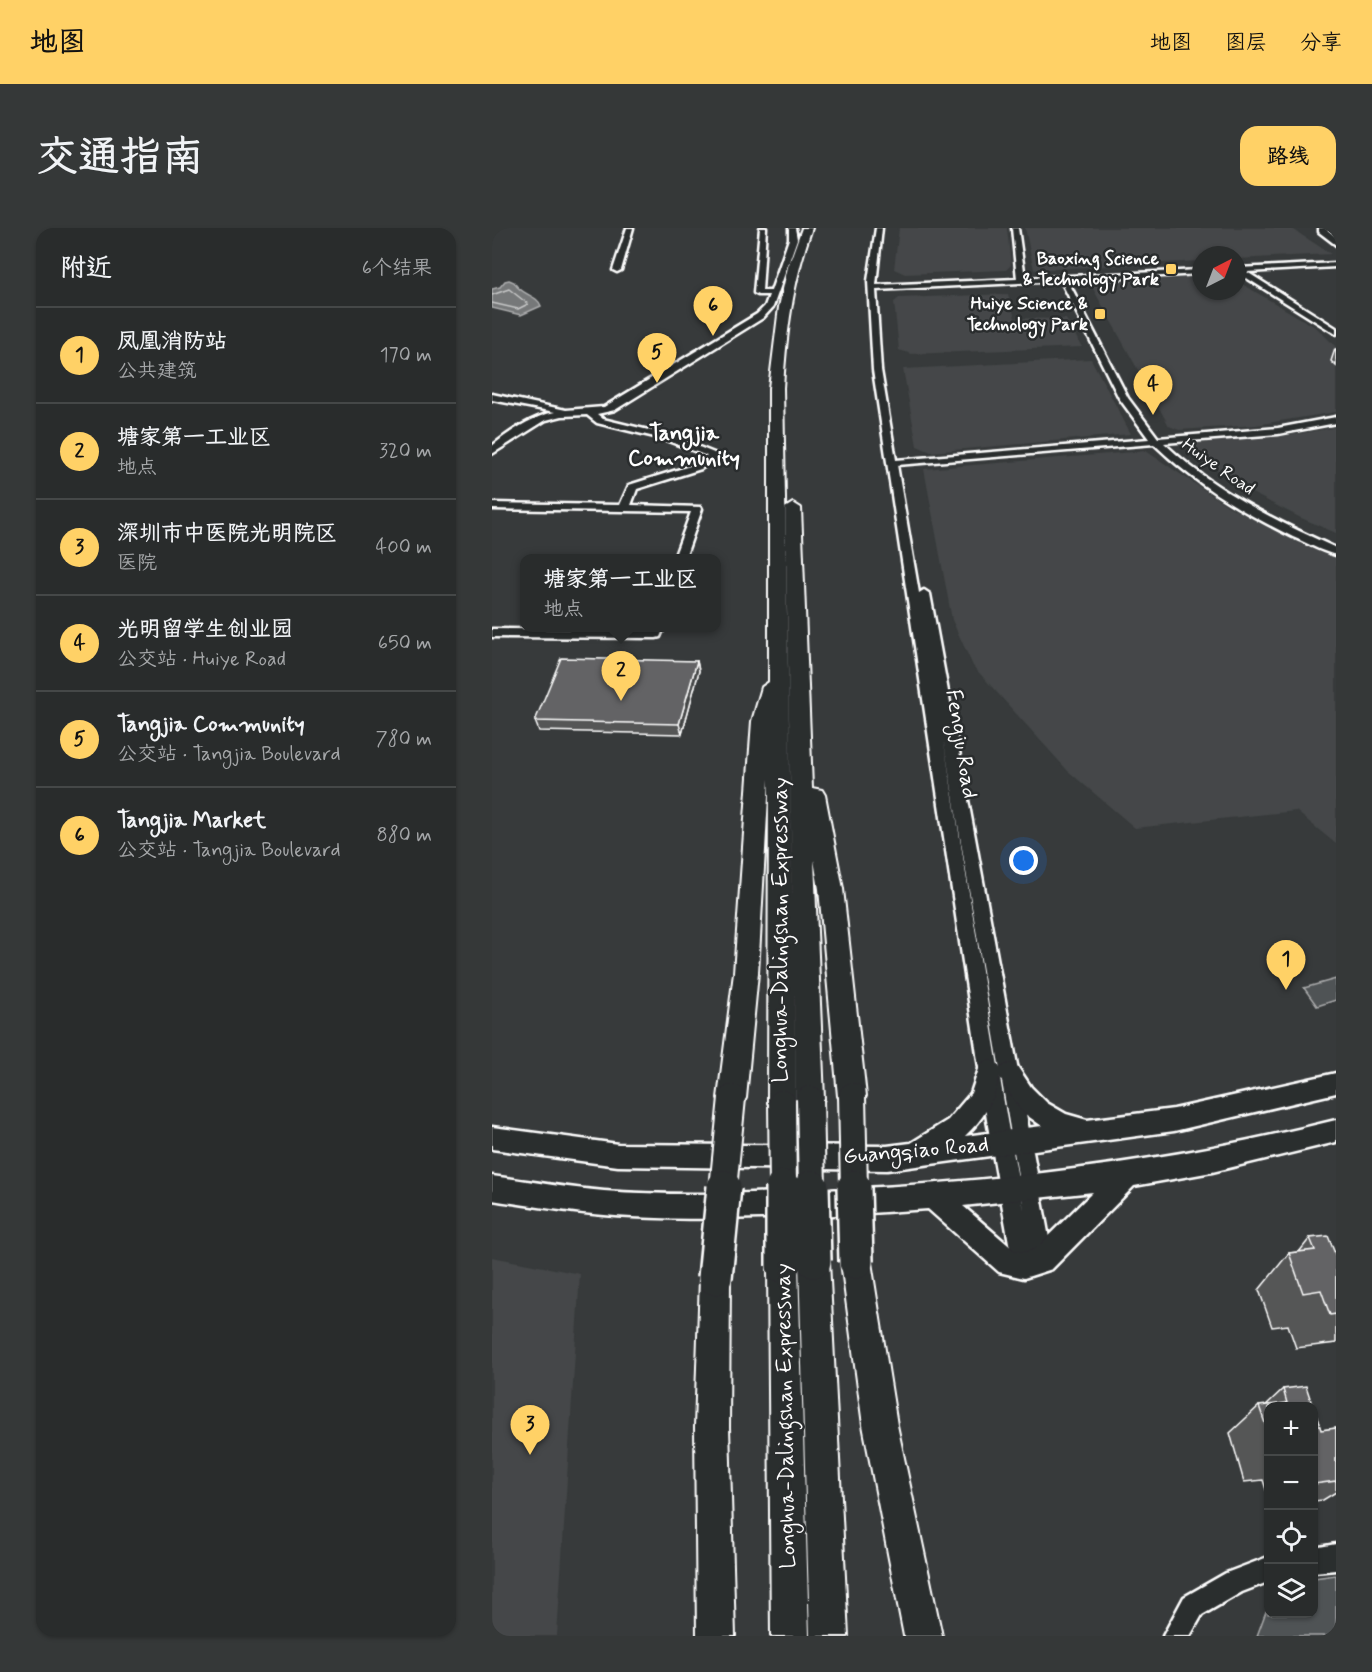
<!DOCTYPE html>
<html lang="zh">
<head>
<meta charset="utf-8">
<style>
	:root { --surface:#292c2c; --page:#353838; --text:#f1f3f6; --muted:#a5a7a9; --line:#454848; --accent:#ffd166 }
	body { margin:0; font-family:Mynerve,"LXGW WenKai TC",sans-serif; background:var(--page); color:var(--text) }
	.controls { position:absolute; right:18px; bottom:18px; display:grid; overflow:hidden; border-radius:12px; box-shadow:0 2px 4px #0004 }
	.controls button { width:54px; height:54px; display:grid; place-items:center; padding:0; border:0; border-bottom:2px solid var(--line); background:var(--surface); color:var(--text); font:30px sans-serif }
	.compass { position:absolute; left:700px; top:18px; width:54px; height:54px; border-radius:50%; background:var(--surface); box-shadow:0 2px 4px #0004; rotate:42deg }
	.you { position:absolute; left:532px; top:633px; width:21px; height:21px; margin:-15px; border:4px solid #fff; border-radius:50%; background:#1a73e8; box-shadow:0 0 0 9px #1a73e833 }
	.badge { display:grid; place-items:center; width:39px; height:39px; border-radius:50%; background:var(--accent); color:#111; font-size:20px; font-weight:700 }
	.pin { position:absolute; translate:-50% -50px; filter:drop-shadow(0 2px 3px #0008) }
	.pin::after { content:''; position:absolute; top:32px; width:21px; height:18px; background:inherit; clip-path:polygon(0 0,100% 0,50% 100%) }
	.popup { position:absolute; left:28px; top:326px; width:201px; height:78px; box-sizing:border-box; display:grid; place-content:center; border-radius:12px; background:var(--surface); filter:drop-shadow(0 2px 4px #0005); font-size:20px; white-space:nowrap; color:var(--muted) }
	.popup b { font-size:22px; color:var(--text) }
	.popup::after { content:''; position:absolute; left:50%; top:100%; margin-left:-12px; border:12px solid transparent; border-top-color:var(--surface) }
	.list { margin:0; padding:0; list-style:none }
	h2 { display:flex; justify-content:space-between; align-items:center; height:78px; margin:0; padding:0 24px; font-size:26px }
	h2 small { font-size:20px; font-weight:400; color:var(--muted) }
	.list li { display:grid; grid-template-columns:39px 1fr auto; gap:18px; align-items:center; box-sizing:border-box; height:96px; padding:0 24px; border-top:2px solid var(--line) }
	.list b { display:block; font-size:22px; white-space:nowrap }
	.list p { margin:0; font-size:20px; white-space:nowrap; color:var(--muted) }
	.list em { font-size:20px; font-style:normal; color:var(--muted) }
	.icon { flex:none; width:33px; height:33px; fill:none; stroke:currentColor; stroke-width:2; stroke-linecap:round; stroke-linejoin:round }
	.map { position:relative; flex:none; width:844px; height:1408px; overflow:hidden; border-radius:18px }
	header { display:flex; align-items:center; gap:36px; box-sizing:border-box; height:84px; padding:0 30px; background:var(--accent); color:#111 }
	header strong { font-size:28px }
	nav { display:flex; gap:33px; margin-inline-start:auto; font-size:21px }
	.intro { display:flex; align-items:center; justify-content:space-between; box-sizing:border-box; height:144px; padding:0 36px }
	h1 { margin:0; font-size:42px }
	.button { padding:15px 27px; border-radius:18px; background:var(--accent); color:#111; font-size:21px; font-weight:700 }
	main { display:flex; gap:36px; padding:0 36px }
	aside { flex:1; background:var(--surface); border-radius:18px; box-shadow:0 2px 4px #0004 }
	.map>svg:first-child { display:block }
</style>
</head>
<body>
<header>
<strong>地图</strong>
<nav><a>地图</a><a>图层</a><a>分享</a></nav>
</header>
<div class="intro"><h1>交通指南</h1><a class="button">路线</a></div>
<main>
<aside>
<h2>附近<small>6个结果</small></h2>
<ul class="list">
<li><span class="badge">1</span><div><b>凤凰消防站</b><p>公共建筑</p></div><em>170 m</em></li>
<li><span class="badge">2</span><div><b>塘家第一工业区</b><p>地点</p></div><em>320 m</em></li>
<li><span class="badge">3</span><div><b>深圳市中医院光明院区</b><p>医院</p></div><em>400 m</em></li>
<li><span class="badge">4</span><div><b>光明留学生创业园</b><p>公交站 · Huiye Road</p></div><em>650 m</em></li>
<li><span class="badge">5</span><div><b>Tangjia Community</b><p>公交站 · Tangjia Boulevard</p></div><em>780 m</em></li>
<li><span class="badge">6</span><div><b>Tangjia Market</b><p>公交站 · Tangjia Boulevard</p></div><em>880 m</em></li>
</ul>
</aside>
<div class="map">
<svg width="844" height="1408" viewBox="0 0 844 1408">
	<rect width="100%" height="100%" fill="#373a3b"/>
	<filter id="ink" filterUnits="userSpaceOnUse"><feTurbulence type="fractalNoise" baseFrequency=".0167" numOctaves="2"/><feDisplacementMap in="SourceGraphic" scale="12" xChannelSelector="R" yChannelSelector="G"/><feConvolveMatrix kernelMatrix="1 2 1 2 8 2 1 2 1" color-interpolation-filters="sRGB"/></filter>
	<g filter="url(#ink)">
		<!-- built -->
		<path fill="#444748" d="M407 0H515L519 37 514 42 413 46 402 41Z
			M533 0H799L839 26 745 31V27H709V33L542 42Z
			M709 48V63H745V53L825 100 844 119V184L764 197 687 202 677 198 599 57 606 55Z
			M516 66 523 90 574 91 590 119 420 126 407 122 402 74 407 70Z
			M599 131 639 206 439 224 425 218 411 141Z
			M844 199V305L809 290 756 263 696 221 705 214 719 211 805 206Z
			M654 223 736 278 809 316 844 330V616L804 583 643 600 576 543 481 438 460 392 432 241Z
			M0 1029 88 1046 65 1408H0Z"/>
		<!-- green -->
		<path fill="#505354" stroke="#a8a9aa" stroke-width="1.5" d="M844 751V772L825 778 812 760Z
			M844 1347V1408H765L776 1378V1386H822V1350Z"/>
		<!-- water -->
		<path fill="#767879" stroke="#adaeaf" stroke-width="1.5" d="M17 52 22 54C28 67 46 67 49 78L29 87 0 80V61L8 59 13 53Z"/>
		<g fill="none" stroke-linecap="round" stroke-linejoin="round">
			<!-- shore -->
			<path stroke="#c8c9c9" stroke-width="1.5" d="M0 67 17 61 36 76 26 81 0 75"/>
			<defs>
				<path id="minor" d="M135 0H141L129 42 125 44 121 42Z
					M268 0H274L270 63H279L297 11V0H303L305 11 281 79 271 90 123 182 105 186 111 191 177 207 227 227 209 241 145 261 139 277 209 279 210 281 193 330H182L199 284 0 281V275L128 277 137 257 201 237 215 228 171 211 105 195 95 187 70 188 54 192 0 226V218C19 203 39 189 63 184L0 172V166L74 182 112 179 265 86 273 78 277 67H266L262 65Z
					M384 0H390L384 57 525 51 520 0H526L533 50 709 42V46L576 53 636 170 666 210 786 200 844 189V195L786 206 672 215C722 263 782 292 844 320V327C829 323 815 315 801 309 750 284 703 256 662 216L405 237 427 365 432 362 438 366 561 1032 558 1039 551 1042 542 1037 539 1044 532 1047 525 1044 521 1037 495 892 381 142 376 53ZM569 53 627 170 657 211 404 232 389 142 384 62ZM451 509 532 982 515 892Z
					M844 35V39L755 44 844 100V106L745 44 746 40Z
					M160 400H172L168 409 164 410 0 409V401L159 402Z
					M844 1316V1342L822 1344V1320Z
					M776 1329V1354L750 1364 710 1387 698 1408H671L692 1369 734 1345Z"/>
				<path id="major" d="M827 0H833L844 9V17L827 4Z
					M497 832 505 835 508 840 517 835 525 838 539 859 555 875 574 886 595 892 682 881 844 845V865L682 903 395 942 126 938 0 921V899L126 916 395 918 419 915 456 892 479 865 489 835ZM507 849 529 883 550 898 473 908C490 892 503 873 507 849Z
					M844 892V914L720 944 642 958 560 1041 532 1050 507 1044 436 981C338 988 238 994 140 989 93 987 47 979 0 972V948C37 953 75 960 112 963 192 969 272 965 352 961 519 953 682 933 844 892ZM601 964 543 1021 532 1024 522 1022 471 978Z"/>
				<path id="highway" d="M310 0H320C301 52 294 105 291 160L304 875 300 884 290 887 280 884 276 875 277 551 266 745 254 870 250 879 240 882 230 879 226 870 242 745 260 493 270 459 277 454V160L287 79 296 39Z
					M301 275 309 280 320 560 330 562 333 567 351 661 374 868 370 877 360 880 350 877 346 868 327 661 322 632 332 871 328 880 318 883 308 880 304 871 293 280Z
					M322 1018 333 1022 337 1033 356 1408H318L307 1033 311 1022Z
					M364 1019 375 1023 379 1034 405 1197 450 1408H412L371 1197 349 1034 353 1023Z
					M291 1023 302 1027 306 1038 317 1408H279L276 1038 280 1027Z
					M223 1035 234 1039 238 1050 237 1199 243 1408H205L203 1199 208 1050 212 1039Z"/>
			</defs>
			<!-- minor casing -->
			<use href="#minor" stroke="#fff" stroke-width="5"/>
			<!-- major casing -->
			<use href="#major" stroke="#fff" stroke-width="5"/>
			<!-- highway casing -->
			<use href="#highway" stroke="#fff" stroke-width="4"/>
			<!-- minor -->
			<use href="#minor" fill="#2a2d2e" fill-rule="evenodd"/>
			<!-- major -->
			<use href="#major" fill="#2a2d2e" fill-rule="evenodd"/>
			<!-- highway -->
			<use href="#highway" fill="#2a2d2e" fill-rule="evenodd"/>
			<defs>
				<path id="highway-bridge-far1" d="M360 868 362 961
					M318 871 320 961
					M290 875 291 961
					M231 961 240 870"/>
				<path id="highway-bridge" d="M291 959V1038
					M320 959 322 1033
					M362 959 364 1034
					M223 1050 232 959"/>
			</defs>
			<!-- highway-bridge-far1 casing -->
			<use href="#highway-bridge-far1" stroke="#fff" stroke-width="30" stroke-linecap="butt"/>
			<!-- highway-bridge casing -->
			<use href="#highway-bridge" stroke="#fff" stroke-width="38" stroke-linecap="butt"/>
			<!-- highway-bridge-far1 -->
			<use href="#highway-bridge-far1" stroke="#2a2d2e" stroke-width="26"/>
			<!-- highway-bridge -->
			<use href="#highway-bridge" stroke="#2a2d2e" stroke-width="33"/>
		</g>
		<!-- wall -->
		<path fill="#555657" stroke="#fff" stroke-width="1.5" d="M843 121H844V138L839 133Z
			M205 433 207 443 190 506 47 503 43 493Z
			M818 1010 844 1028V1115L804 1120 796 1097 780 1099 767 1062 797 1025 807 1024Z
			M791 1161 821 1179H777V1271L771 1252 752 1254 738 1205 767 1178H773Z
			M822 1181 829 1202 844 1200V1264L831 1272 822 1273Z"/>
		<!-- shaded-wall -->
		<path fill="#454647" stroke="#fff" stroke-width="1.5" d="M205 433 207 443 190 506 187 496Z"/>
		<!-- building -->
		<path fill="#636465" stroke="#fff" stroke-width="1.5" d="M69 430 205 433 187 496 43 493Z
			M836 1008 844 1028V1086L838 1087 829 1062 811 1065 797 1025 823 1022 818 1010Z
			M814 1158 821 1179H777V1207L767 1178 795 1175 791 1161Z
			M822 1181 829 1202 844 1200V1253L822 1256Z"/>
	</g>
	<!-- markers -->
	<g fill="#ffd166" stroke="#2a2d2e" stroke-width="2">
		<rect x="673" y="35" width="12" height="12" rx="3"/>
		<rect x="602" y="80" width="12" height="12" rx="3"/>
	</g>
	<g text-anchor="middle" dominant-baseline="central" stroke-width="5" stroke-linejoin="round" paint-order="stroke">
		<!-- far-poi labels -->
		<g font-size="18" font-weight="bold" fill="#fff" stroke="#2a2d2e" text-anchor="end">
			<text x="667" y="31">Baoxing Science<tspan x="667" dy="21">&amp; Technology Park</tspan></text>
			<text x="596" y="76">Huiye Science &amp;<tspan x="596" dy="21">Technology Park</tspan></text>
		</g>
		<!-- far-street labels -->
		<g font-size="18" fill="#fff" stroke="#2a2d2e">
			<text transform="translate(726 239) rotate(35)">Huiye Road</text>
		</g>
		<!-- far-quarter labels -->
		<g font-size="22" font-weight="bold" fill="#fff" stroke="#2a2d2e">
			<text x="192" y="206">Tangjia<tspan x="192" dy="25">Community</tspan></text>
		</g>
		<!-- street labels -->
		<g font-size="22" fill="#fff" stroke="#2a2d2e">
			<text transform="translate(469 516) rotate(81)">Fengju Road</text>
			<text transform="translate(289 702) rotate(-90)">Longhua-Dalingshan Expressway</text>
			<text transform="translate(424 923) rotate(-5)">Guangqiao Road</text>
			<text transform="translate(294 1188) rotate(-91)">Longhua-Dalingshan Expressway</text>
		</g>
	</g>
</svg>
<div class="controls">
<button>+</button>
<button>−</button>
<button><svg class="icon" aria-label="locate" viewBox="0 0 24 24"><circle cx="12" cy="12" r="6"/><path d="M12 2v4M12 18v4M2 12h4M18 12h4"/></svg></button>
<button><svg class="icon" aria-label="layers" viewBox="0 0 24 24"><path d="M12 4l9 5-9 5-9-5zM3 14l9 5 9-5"/></svg></button>
</div>
<svg class="compass" viewBox="-18 -18 36 36"><path d="M0-13l5 13h-10z" fill="#e53935"/><path d="M0 13l5-13h-10z" fill="#a5a7a9"/></svg>
<div class="you"></div>
<div class="pin badge" style="left:794px;top:762px">1</div>
<div class="pin badge" style="left:129px;top:473px">2</div>
<div class="popup"><b>塘家第一工业区</b>地点</div>
<div class="pin badge" style="left:38px;top:1227px">3</div>
<div class="pin badge" style="left:661px;top:187px">4</div>
<div class="pin badge" style="left:165px;top:155px">5</div>
<div class="pin badge" style="left:221px;top:108px">6</div>
</div>
</main>
</body>
</html>
